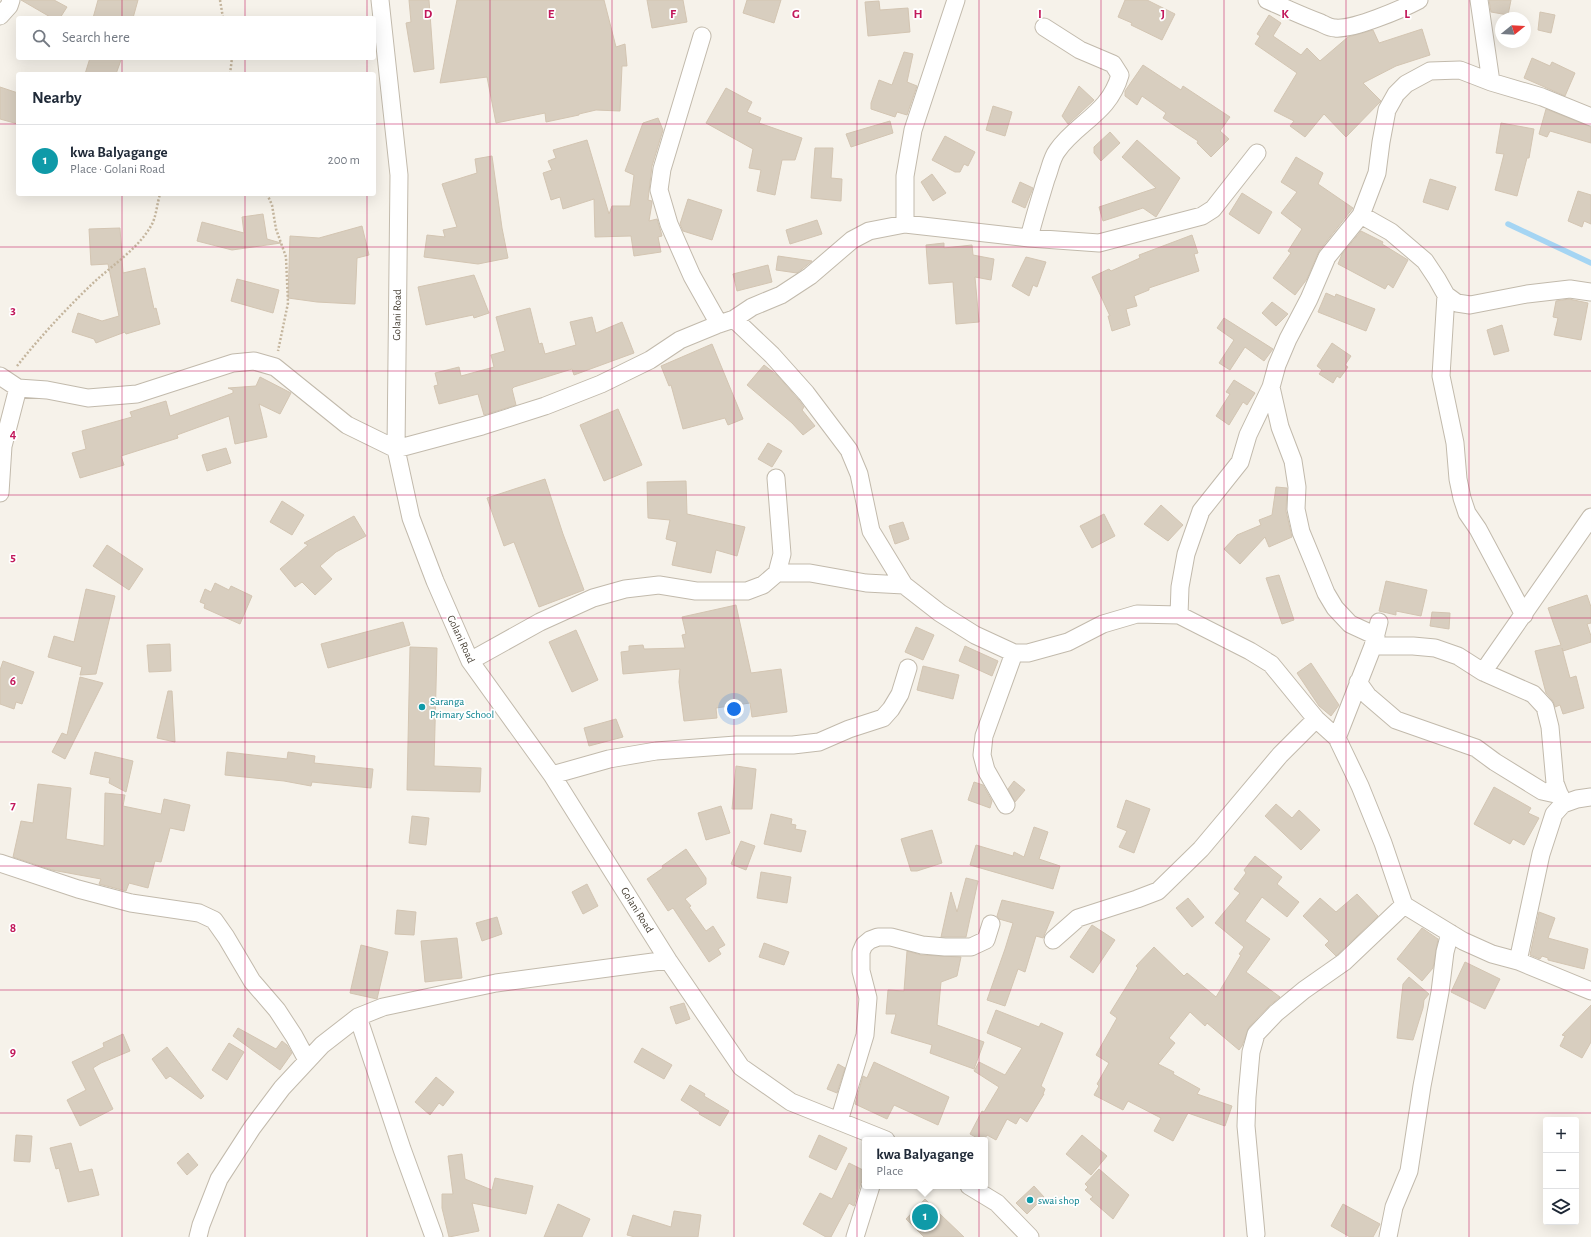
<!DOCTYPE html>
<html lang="en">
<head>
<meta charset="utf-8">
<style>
	:root { --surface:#fff; --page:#f2f2f3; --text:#1f2937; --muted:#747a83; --line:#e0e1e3; --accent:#ff3618 }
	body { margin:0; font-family:"Alegreya Sans",sans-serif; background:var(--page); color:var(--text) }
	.controls { position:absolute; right:12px; bottom:12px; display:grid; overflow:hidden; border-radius:4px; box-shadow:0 4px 16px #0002 }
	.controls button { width:36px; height:36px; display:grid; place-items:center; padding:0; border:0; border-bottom:1px solid var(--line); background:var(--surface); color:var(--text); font:20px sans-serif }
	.compass { position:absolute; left:1495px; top:12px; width:36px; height:36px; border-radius:50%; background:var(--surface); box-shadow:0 4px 16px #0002; rotate:72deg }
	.you { position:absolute; left:734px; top:709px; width:14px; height:14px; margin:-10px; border:3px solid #fff; border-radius:50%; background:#1a73e8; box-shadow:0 0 0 6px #1a73e833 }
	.badge { display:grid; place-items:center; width:26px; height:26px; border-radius:50%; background:var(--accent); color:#fff; font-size:13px; font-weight:700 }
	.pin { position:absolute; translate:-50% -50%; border:2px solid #fff; box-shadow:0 1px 4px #0006 }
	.popup { position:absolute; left:862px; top:1137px; width:126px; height:52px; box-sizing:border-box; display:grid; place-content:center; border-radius:4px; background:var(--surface); filter:drop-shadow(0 1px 3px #0005); font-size:13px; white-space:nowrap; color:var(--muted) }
	.popup b { font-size:15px; color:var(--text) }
	.popup::after { content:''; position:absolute; left:50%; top:100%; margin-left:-8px; border:8px solid transparent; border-top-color:var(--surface) }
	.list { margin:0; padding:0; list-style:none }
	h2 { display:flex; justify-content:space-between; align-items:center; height:52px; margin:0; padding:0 16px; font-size:17px }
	h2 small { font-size:13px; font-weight:400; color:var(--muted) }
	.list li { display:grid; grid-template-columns:26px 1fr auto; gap:12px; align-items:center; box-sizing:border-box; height:72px; padding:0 16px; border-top:1px solid var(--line) }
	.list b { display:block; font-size:15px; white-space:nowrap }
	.list p { margin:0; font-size:13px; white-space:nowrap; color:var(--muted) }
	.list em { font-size:13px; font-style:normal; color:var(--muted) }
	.icon { flex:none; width:22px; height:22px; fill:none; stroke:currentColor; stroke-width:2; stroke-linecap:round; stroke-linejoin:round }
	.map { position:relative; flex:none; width:1591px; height:1237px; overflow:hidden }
	.search { position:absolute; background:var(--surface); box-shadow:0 4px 16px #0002; left:16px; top:16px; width:360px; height:44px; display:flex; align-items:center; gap:10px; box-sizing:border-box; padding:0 14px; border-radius:4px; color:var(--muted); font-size:15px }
	.panel { position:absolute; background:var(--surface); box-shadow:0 4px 16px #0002; left:16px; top:72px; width:360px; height:124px; border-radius:4px }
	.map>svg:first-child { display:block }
</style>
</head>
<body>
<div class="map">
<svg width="1591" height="1237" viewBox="0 0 1591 1237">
	<rect width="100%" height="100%" fill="#f6f2ea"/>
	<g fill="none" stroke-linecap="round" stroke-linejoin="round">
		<!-- stream -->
		<path stroke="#a5d5f3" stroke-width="5.5" d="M1508 224 1591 263"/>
	</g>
	<!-- building -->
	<path fill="#d8cebf" stroke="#d3c5b2" d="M21 0H54L67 7 60 18H52Z
		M98 0H138L133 18H93Z
		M409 0H429L434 69 414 72 406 23 411 22Z
		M457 0H604L616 47 625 44 627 66H622L620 111 596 110 579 114V115L546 122 545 113 496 123 487 77 440 83Z
		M647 0H683L687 22 652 28Z
		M747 0H781L774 23 743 13Z
		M1125 0H1147L1175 14 1162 40 1131 25 1132 23 1118 17Z
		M1489 0H1511L1508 15 1491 12Z
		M879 1 880 10 908 8 910 32 868 36 865 2Z
		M1540 12 1555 15 1551 33 1538 30Z
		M1269 15 1281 23 1273 36 1301 55 1307 48 1320 61 1348 37 1373 30 1379 43 1422 29 1430 55 1396 66 1363 83 1381 101 1346 137 1324 114 1305 137 1290 126 1294 121 1274 111 1297 73 1255 44 1260 36 1257 34Z
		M904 52 913 54 907 82 917 86 907 115 897 112 895 117 871 109V103L879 80 892 85Z
		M90 58H113L121 60 116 74H85Z
		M1532 58 1550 66 1552 62 1575 73 1565 96 1524 78Z
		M1143 65 1181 90 1183 86 1230 117 1220 131 1229 139 1211 157 1197 143 1198 141 1163 118 1166 113 1142 96 1137 105 1125 96V91Z
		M1079 86 1094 100 1068 124 1062 116Z
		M0 87 18 93V124L0 119Z
		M726 88 752 102 747 112 761 118 759 123 802 138 795 160H782L775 195 757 191 761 170 749 168 753 149 706 123Z
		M993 106 1012 112 1005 136 986 130Z
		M1546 109 1591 127V143L1550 131 1547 137 1539 134Z
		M658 118 663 130 652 166 648 200 652 201V203L649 221 657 219 661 232 662 236 658 237 661 252 634 256 631 236 595 237 594 199 563 209 560 197 551 200 543 173 552 170 548 161 556 158 553 150 587 140 609 214 612 206H630L634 175 625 171 643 123Z
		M890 121 893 133 851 147 846 134Z
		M1501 123 1534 129 1529 158H1527L1517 196 1495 190 1504 154 1496 153Z
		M1110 132 1120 143 1101 161 1094 153V147Z
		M945 136 975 152 968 166 964 164 960 172H955L932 160Z
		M1137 140 1180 178 1156 217 1143 208 1103 221 1099 207 1156 188 1122 157Z
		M815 148H833L831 178 842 179 841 201 811 198Z
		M492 156 502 228 508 258 478 264 424 257 427 235 445 237 443 230 457 227 442 184 477 173 475 159Z
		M1296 157 1323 173 1318 184 1353 208 1319 251 1307 279 1295 295 1273 278 1291 253 1288 251 1302 229 1281 213 1297 192 1281 182Z
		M932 174 946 193 933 201 921 182Z
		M1430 179 1456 187 1448 210 1423 202Z
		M1020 182 1033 188 1025 208 1012 202Z
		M1578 191 1591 195V224L1584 221 1582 227 1568 221Z
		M1242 193 1272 212 1259 234 1229 214Z
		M688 199 722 210 712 240 683 231 680 224Z
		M263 214 267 239 281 243 232 250 197 241 202 222 244 233 242 217Z
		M817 220 822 234 790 244 786 230Z
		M362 226 369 255 357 258 355 304 317 302 288 298 290 236 319 238Z
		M120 228 123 273 145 268 154 309 156 308 160 324 126 334 125 332 96 343 94 339 72 332 78 313 102 321 119 316 108 264 91 265 89 229Z
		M1361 231 1383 242 1382 244 1408 260 1393 288 1388 284 1385 289 1338 264 1342 254Z
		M1192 235 1198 253 1194 254 1199 271 1149 288V290L1134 296 1137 306 1126 309 1130 325 1112 331 1108 316H1110L1092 277 1109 269 1111 271 1140 258 1139 255Z
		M944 243V248L972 245 973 255 994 259 991 280 975 277 979 322 956 324 953 282 929 284 926 245Z
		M778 256 812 261 797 273 776 270Z
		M1026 257 1046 262 1037 287 1033 285 1029 296 1012 286Z
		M768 265 772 282 737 291 733 274Z
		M474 275 489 313 474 318 473 315 426 325 418 287Z
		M237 279 279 290 273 313 231 301Z
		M1326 293 1335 297 1336 294 1375 309 1366 331 1318 312Z
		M1569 299 1588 303 1581 340 1554 335 1558 318 1553 317 1556 301Z
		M1272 302 1288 314 1276 326 1262 313Z
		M530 308 539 344 542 343 545 354 576 345 570 322 592 317 596 333 622 322 634 353 574 375 572 369 514 387 512 389 516 405 484 415 478 394 439 404 434 386 438 385 435 373 459 367 461 376 494 367 491 355 505 351 496 317Z
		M1224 318 1273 349 1264 361 1245 347 1230 370 1219 363 1234 340 1217 328Z
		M1502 325 1509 351 1494 355 1487 330Z
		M1332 343 1351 356 1345 365 1348 367 1340 378 1337 376 1333 383 1319 374 1322 370 1317 366Z
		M712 344 743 419 728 425 725 418 683 429 671 385 669 386 661 366Z
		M764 365 777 375 798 399 804 407 802 410 815 426 803 435 792 423 747 385Z
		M260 377 291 393 280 414 259 404 267 437 235 444 229 416 177 435 178 438 121 456 124 465 80 478 72 453 86 449 82 431 132 417 130 412 166 401 170 416 233 393V390L228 388 256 386Z
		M1234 380 1255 393 1247 405 1243 402 1229 425 1216 416 1230 394 1226 392Z
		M618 409 642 465 604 481 580 425Z
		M768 443 782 451 772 467 758 459Z
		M226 448 231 463 207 471 202 455Z
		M545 479 563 534 584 590 539 607 514 542 504 546 487 498Z
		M686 481 687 514 745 527 737 556 716 550 711 573 672 565 677 542 666 539 670 520 648 518 647 482Z
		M1276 487 1287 488 1286 511 1292 537 1269 547 1265 537 1240 564 1224 549 1237 535 1261 525 1259 520 1272 515Z
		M282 501 304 515 292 535 270 522Z
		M1161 505 1183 525 1168 541 1144 524Z
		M1104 514 1115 536 1092 548 1080 526Z
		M354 516 366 536 336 552 320 566 332 579 315 595 302 582 295 587 280 569 308 545 304 543Z
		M903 522 909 539 895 544 889 526Z
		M107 545 143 569 129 590 93 566Z
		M1279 575 1294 620 1282 624 1266 578Z
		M1386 581 1427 590 1421 616 1396 611V615L1379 611Z
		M215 583 229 590 231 586 252 596 240 624 204 608 205 604 200 602 205 589 211 592Z
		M86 589 115 596 96 674 80 675 82 667 48 657 54 636 74 642Z
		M1587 595 1591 607V623L1587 624 1591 636V642L1563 651 1562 648 1570 678 1576 676 1584 708 1563 714 1560 705 1555 707 1553 701 1546 693 1535 651 1561 645 1548 608Z
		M736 605 751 673 781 669 787 712 752 717 750 703 716 708 717 718 684 721 679 682 680 669 623 674 621 652 629 651V646L643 645 644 649 685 648 682 635 686 634 682 617Z
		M1432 612 1450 613 1449 629 1430 626Z
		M403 622 410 645 328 668 321 644Z
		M916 627 934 635 923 660 905 652Z
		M576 630 598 680 572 692 549 642Z
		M170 644 171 671 149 672 147 645Z
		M965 646 998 661 992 676 959 661Z
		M410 647 437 648 434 766 481 768 480 792 407 790Z
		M3 661 34 672 22 704 16 702 14 709 0 704V670Z
		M1311 663 1339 705 1331 716 1319 706 1297 673Z
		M923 666 959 675 953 699 917 690Z
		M80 677 103 683 65 759 52 752 62 733 67 735Z
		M168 691H172L175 742 157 738Z
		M616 719 623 737 589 746 584 728Z
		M95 752 133 761 126 792 109 783 110 778 90 774Z
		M227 752 287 759 288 752 315 756 314 763 373 769 371 788 312 782 311 786 284 781 225 775Z
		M736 766 756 769 752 809H732Z
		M1014 781 1025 790 1015 802 1008 789Z
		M974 782 983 785 992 801 990 808 968 800Z
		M38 784 71 788 66 839 104 846 105 793 125 795 123 806 161 814 164 799 190 805 184 831 170 828 161 862 155 861 148 888 129 883 126 891 99 884 101 879 52 870 13 857 21 821 33 823Z
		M1494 787 1531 808 1528 813 1539 818 1524 845 1513 839 1510 844 1474 824Z
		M1126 800 1150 809 1134 853 1119 847 1127 831 1117 827Z
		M1276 804 1292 818 1299 810 1320 830 1301 850 1265 816Z
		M721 806 730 833 706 840 698 813Z
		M771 814 792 819 791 824 796 825 795 829 806 831 801 852 764 844Z
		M412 816 429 818 426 845 409 843Z
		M1034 827 1048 832 1039 859 1060 866 1053 889 970 865 976 845 1013 856 1014 852 1024 857Z
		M932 830 942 863 917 871H911L901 839Z
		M741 841 755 846 746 870 731 864Z
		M686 849 706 878V884L685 899 691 906 689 907 706 931 713 926 725 945 718 949 721 954 709 962 673 908 668 911 647 879 663 868 662 866Z
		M1255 856 1282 877 1277 884 1299 902 1287 917 1262 897 1245 921 1270 939 1246 972 1280 997 1269 1006 1249 1027 1242 1046 1239 1050 1207 1023 1205 1026 1190 1012 1169 1038 1175 1043 1158 1064 1174 1072 1173 1074 1200 1089 1197 1094 1232 1106 1225 1126 1188 1113 1173 1141 1154 1131 1161 1118 1128 1101 1123 1110 1094 1095 1099 1086 1097 1084 1109 1063 1096 1055 1117 1018 1110 1013 1138 968 1136 966 1154 947 1184 976 1187 973 1216 997 1241 955 1239 954 1244 947 1215 923 1240 893 1234 889 1246 873 1244 870Z
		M761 872 791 877 787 903 757 898Z
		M966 878 978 881 966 937H941L951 892 957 912Z
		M587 884 598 906 583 914 572 892Z
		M1357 894 1378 916 1336 956 1325 945 1329 941 1303 916 1320 898 1336 912Z
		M1188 898 1204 917 1192 927 1176 908Z
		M1002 900 1054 912 1043 938 1036 936 1025 972 1018 969 1005 1006 987 1000 1005 949 1013 923 999 919 997 916Z
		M397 910 416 912 414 935 395 934Z
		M1539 912 1555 918 1548 938 1588 949 1584 969 1548 960V958L1542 956 1540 959 1530 955Z
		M497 917 502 934 482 941 476 923Z
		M1092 925 1115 940 1093 973 1070 957Z
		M1422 928 1438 939 1433 968 1422 981 1397 959Z
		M457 938 462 978 425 982 421 941Z
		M764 943 789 952 784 965 759 957Z
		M361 945 388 952 377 999 350 993Z
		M907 951 921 955 961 957 957 976 941 982 937 1025 984 1042 974 1069 930 1053 932 1045 891 1033 896 1014H886L888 990 904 991Z
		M1465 962 1500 979 1485 1009 1451 992Z
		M1409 977 1429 994 1424 1000 1423 1008 1413 1040 1397 1038 1403 984Z
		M684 1003 690 1019 676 1024 670 1007Z
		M1591 1005V1042L1582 1058 1560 1046 1565 1036 1562 1035Z
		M996 1010 1039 1027 1041 1023 1063 1033 1041 1086 1045 1089 1043 1094H1044L1027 1122 1020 1117 1016 1124 1007 1119 996 1140 987 1135 984 1140H981L970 1134 982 1111 984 1112 999 1087 974 1071 979 1062 1005 1075 1022 1048 987 1033Z
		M238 1028 276 1049 282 1041 287 1045 292 1053 280 1070 233 1036Z
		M123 1034 130 1051 101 1063 93 1068 113 1109 80 1126 67 1100 86 1090 72 1062 104 1047 103 1043Z
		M229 1043 244 1052 227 1080 212 1070Z
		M167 1047 204 1096 201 1099 170 1076 166 1079 152 1059Z
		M642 1048 672 1065 664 1079 634 1062Z
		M874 1062 949 1097 938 1125 894 1105 887 1119 855 1104 863 1076 867 1078Z
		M838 1064 845 1068 837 1093 827 1089Z
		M436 1077 454 1092 443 1106 439 1103 430 1115 415 1102Z
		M690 1085 705 1094 704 1096 729 1111 720 1126 699 1114 700 1112 681 1100Z
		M16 1135 32 1136 30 1162 14 1161Z
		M819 1135 847 1148 836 1170 809 1157Z
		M1082 1135 1107 1156 1091 1175 1066 1154Z
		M71 1143 79 1172 92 1169 99 1195 68 1202 59 1168 56 1169 50 1148Z
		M188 1153 198 1165 187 1175 177 1163Z
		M462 1154 465 1179 492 1190 495 1178 533 1186 526 1214 472 1203 479 1231 449 1237 442 1208V1194H453L448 1156Z
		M849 1163 865 1171V1178L861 1183 854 1206 849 1203 831 1237H826L803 1224 820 1193 832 1199Z
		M1099 1169 1129 1195 1113 1219 1090 1199 1093 1197 1085 1190 1088 1187 1085 1184Z
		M1034 1186 1044 1197 1027 1214 1016 1203Z
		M925 1199 941 1215 964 1237H924L906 1219Z
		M558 1204 590 1219 582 1237H544Z
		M1343 1204 1380 1224 1373 1237H1350L1331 1226Z
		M674 1211 701 1215 698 1237H635L627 1235 633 1215 671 1227Z"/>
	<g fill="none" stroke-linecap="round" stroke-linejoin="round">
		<defs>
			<path id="street" d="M380 0 399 175 396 449 411 518 435 581 470 661 552 775 668 960 741 1067 791 1102 886 1140
				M1267 0C1285 8 1302 16 1321 23 1325 25 1330 28 1335 28 1353 30 1402 9 1419 0
				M1479 0 1491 82 1542 97 1591 117
				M0 16 9 6 11 0
				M702 36 662 169 659 190 669 224 692 276 719 324
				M1361 215 1391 232 1425 261 1437 279 1446 295 1457 303 1470 305 1527 294 1570 289 1591 292
				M905 224V176L913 130 956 0
				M1029 238C1034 218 1040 199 1046 179 1050 170 1051 159 1057 151 1077 122 1109 114 1120 75L1113 64 1080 50 1044 27
				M1446 295 1441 376 1455 443 1458 479 1462 498 1467 513 1478 529 1524 615
				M734 319 772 355 806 393 849 450 859 474 871 531 904 585 940 613 975 635 1014 653H1028L1068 642 1103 624 1137 614 1179 615 1250 651 1271 664 1316 719 1337 738 1360 786 1383 843 1404 905 1463 941 1492 954 1518 961 1591 991
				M0 376 18 388 47 390 88 398 137 394 233 363 254 361 275 367 347 425 396 449 482 426 545 406 601 384 650 360 680 340 719 324 734 319 752 307 781 295 810 276 852 240 869 231 905 224 1029 238 1099 243 1202 216 1213 209 1257 153
				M0 493 3 446 18 388
				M777 573H810L866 583 904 585
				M1179 615 1180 587 1186 554 1201 511 1240 462 1248 435 1271 387
				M1376 636 1350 624 1335 608 1326 593 1313 561 1301 532 1296 509 1297 487 1293 461 1280 427 1271 387 1277 365 1288 339 1309 299 1327 257 1361 215 1377 173 1381 142 1387 110 1396 94 1406 84 1430 71 1460 70 1491 82
				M1373 646H1413L1435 648 1458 656 1483 672 1533 694 1545 707 1550 727 1555 783 1563 804
				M470 661 540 622 593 598 625 589 659 585 696 591H747L763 585 777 573 782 554 776 478
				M1483 672 1591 517
				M1358 682 1368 696 1396 720 1476 748 1495 762 1542 791 1560 795
				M1337 738 1373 646 1379 622
				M552 775 609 759 656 751 736 745H793L819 742 849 729 883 718 891 709 900 694 908 668
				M1006 805 986 770 982 755 984 736 1014 653
				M0 863 78 889 131 903 199 913 214 920 226 937 252 981 277 1010 294 1036 307 1060
				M1053 940 1078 918 1137 899 1158 891 1201 849 1280 755 1316 719
				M1518 961 1541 854 1554 814 1563 804 1577 799 1591 797
				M358 1017 402 1149 434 1237
				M839 1121 865 1035 868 998 861 971V952L864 945 870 940 878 937H891L922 945 945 947H971L986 940 991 924
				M969 1186 997 1203 1030 1237
				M1256 1234 1246 1126 1247 1097 1251 1052 1256 1034 1276 1013 1304 990 1344 962 1404 905
				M198 1237 201 1225 219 1179 252 1128 282 1088 322 1045 358 1017 383 1007 496 983 668 960
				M855 1237 871 1186
				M1388 1237 1394 1207 1409 1171 1422 1086 1440 992 1445 952 1450 933"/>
		</defs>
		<!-- street casing -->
		<use href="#street" stroke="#c2baac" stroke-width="19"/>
		<!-- path -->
		<path stroke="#c4b59d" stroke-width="2.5" stroke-dasharray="2 2" stroke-linecap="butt" d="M220 0 223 18
			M230 74 232 58
			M267 194 272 205 276 229 286 257 288 303 278 351
			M17 366C40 337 65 310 92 284 111 266 137 250 151 226 156 218 157 204 160 194"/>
		<!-- street -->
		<use href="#street" stroke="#fff" stroke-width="17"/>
	</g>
	<!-- grid -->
	<path fill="none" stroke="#c2185b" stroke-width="1" stroke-opacity="0.55" d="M122 0V18M245 0V18M367 0V18M490 0V1237M612 0V1237M734 0V1237M857 0V1237M979 0V1237M1101 0V1237M1224 0V1237M1346 0V1237M1469 0V1237M122 58V74M245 58V74M367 58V74M0 124H18M374 124H1591M122 194V1237M245 194V1237M367 194V1237M0 247H1591M0 371H1591M0 495H1591M0 618H1591M0 742H1591M0 866H1591M0 990H1591M0 1113H1591"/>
	<!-- markers -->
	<g fill="#0f9aa8" stroke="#fff" stroke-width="1.5">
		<circle cx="422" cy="707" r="4"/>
		<circle cx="1030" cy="1200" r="4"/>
	</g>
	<g text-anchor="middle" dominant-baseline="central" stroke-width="3.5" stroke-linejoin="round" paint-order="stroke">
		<!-- street labels -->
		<g font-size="11" fill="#4a4338" stroke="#fff">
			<text transform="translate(397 315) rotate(-89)">Golani Road</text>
			<text transform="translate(461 639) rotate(65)">Golani Road</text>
			<text transform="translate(637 910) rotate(58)">Golani Road</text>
		</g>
		<!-- culture labels -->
		<g font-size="11" fill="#0d838f" stroke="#fff" text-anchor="start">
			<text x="430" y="701">Saranga<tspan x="430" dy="13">Primary School</tspan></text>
			<text x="1038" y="1200">swai shop</text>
		</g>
	</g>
	<g font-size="13" text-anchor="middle" font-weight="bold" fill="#c2185b" stroke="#fff" stroke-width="3.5" stroke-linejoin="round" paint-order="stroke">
		<text x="428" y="18">D</text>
		<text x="551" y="18">E</text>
		<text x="673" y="18">F</text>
		<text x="796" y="18">G</text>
		<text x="918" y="18">H</text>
		<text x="1040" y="18">I</text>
		<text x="1163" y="18">J</text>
		<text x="1285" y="18">K</text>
		<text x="1407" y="18">L</text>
		<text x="13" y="314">3</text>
		<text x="13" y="438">4</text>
		<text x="13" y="561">5</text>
		<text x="13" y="685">6</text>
		<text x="13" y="809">7</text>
		<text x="13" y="932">8</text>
		<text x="13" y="1056">9</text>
	</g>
</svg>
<div class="controls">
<button>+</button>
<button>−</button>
<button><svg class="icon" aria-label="layers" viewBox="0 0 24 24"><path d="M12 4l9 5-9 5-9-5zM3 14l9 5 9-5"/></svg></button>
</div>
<svg class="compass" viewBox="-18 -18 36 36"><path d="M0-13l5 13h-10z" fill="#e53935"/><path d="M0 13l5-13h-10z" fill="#747a83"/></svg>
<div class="you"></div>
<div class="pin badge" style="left:925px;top:1217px;background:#0f9aa8">1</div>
<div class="popup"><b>kwa Balyagange</b>Place</div>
<div class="search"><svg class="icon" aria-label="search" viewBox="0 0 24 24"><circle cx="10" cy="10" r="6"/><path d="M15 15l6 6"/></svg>Search here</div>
<section class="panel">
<h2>Nearby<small></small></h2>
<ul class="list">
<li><span class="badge" style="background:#0f9aa8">1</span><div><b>kwa Balyagange</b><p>Place · Golani Road</p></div><em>200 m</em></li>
</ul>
</section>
</div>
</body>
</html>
